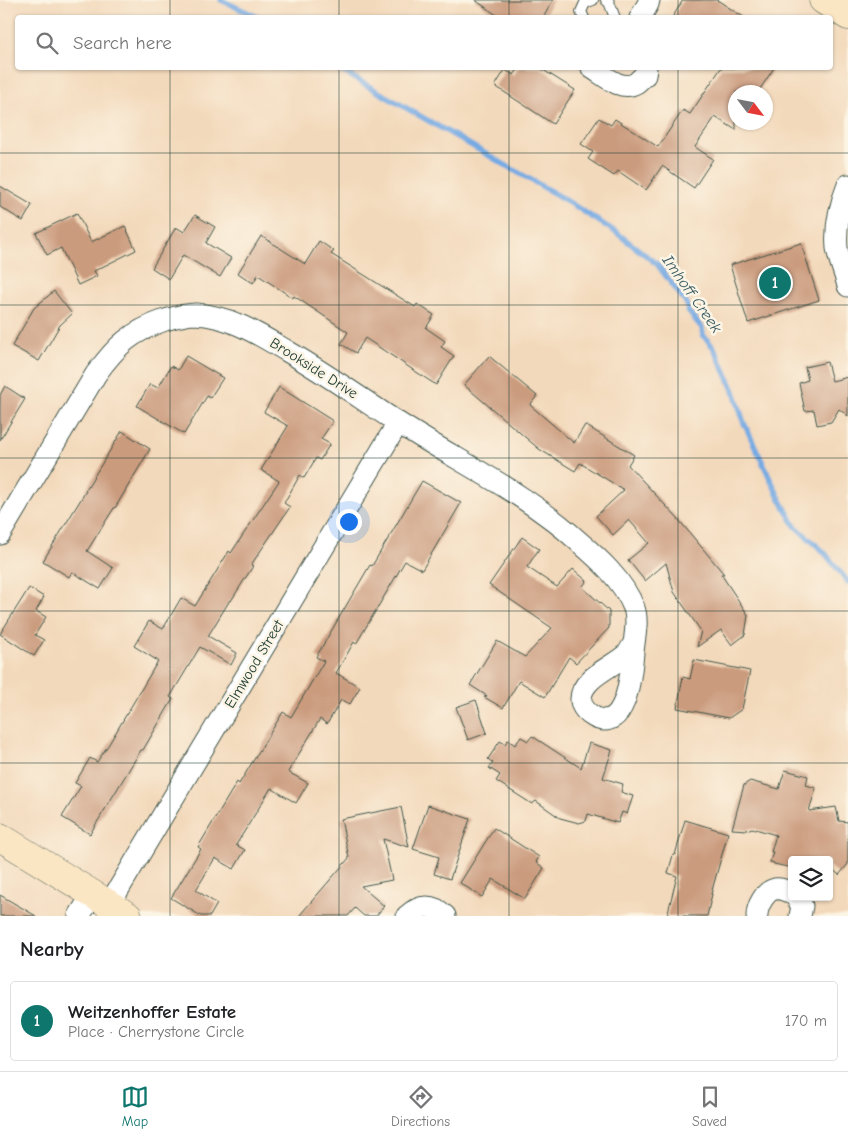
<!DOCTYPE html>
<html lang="en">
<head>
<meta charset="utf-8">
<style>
	:root { --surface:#fff; --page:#f2f2f2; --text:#202124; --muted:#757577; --line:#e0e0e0; --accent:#0f766e }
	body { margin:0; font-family:"Comic Neue",sans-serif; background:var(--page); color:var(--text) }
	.controls { position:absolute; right:15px; bottom:15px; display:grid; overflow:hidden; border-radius:5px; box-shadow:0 1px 4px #0004 }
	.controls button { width:45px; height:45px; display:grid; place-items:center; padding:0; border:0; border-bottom:1px solid var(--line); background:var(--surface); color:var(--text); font:25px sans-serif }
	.compass { position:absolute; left:728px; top:85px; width:45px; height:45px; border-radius:50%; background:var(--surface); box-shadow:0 1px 4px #0004; rotate:122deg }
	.you { position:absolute; left:348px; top:521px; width:18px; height:18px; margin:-12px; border:4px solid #fff; border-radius:50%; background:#1a73e8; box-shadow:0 0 0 8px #1a73e833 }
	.badge { display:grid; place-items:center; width:32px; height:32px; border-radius:50%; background:var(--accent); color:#fff; font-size:16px; font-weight:700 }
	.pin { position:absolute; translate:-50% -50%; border:2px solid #fff; box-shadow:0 1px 5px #0006 }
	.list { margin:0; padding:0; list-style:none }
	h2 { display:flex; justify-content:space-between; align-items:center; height:65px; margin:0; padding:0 20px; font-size:21px }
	h2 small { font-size:16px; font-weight:400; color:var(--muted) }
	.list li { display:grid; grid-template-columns:32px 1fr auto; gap:15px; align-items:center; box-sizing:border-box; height:80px; margin:0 10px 10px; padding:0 10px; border:1px solid var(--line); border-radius:5px }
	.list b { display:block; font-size:19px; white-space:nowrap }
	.list p { margin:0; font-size:16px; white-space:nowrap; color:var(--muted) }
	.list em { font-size:16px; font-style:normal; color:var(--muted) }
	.icon { flex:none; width:28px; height:28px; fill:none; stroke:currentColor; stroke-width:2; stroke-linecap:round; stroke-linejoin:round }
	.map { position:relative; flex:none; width:848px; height:916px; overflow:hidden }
	.search { position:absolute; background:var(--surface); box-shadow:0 1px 4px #0004; left:15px; right:15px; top:15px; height:55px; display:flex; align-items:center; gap:12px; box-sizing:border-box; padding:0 18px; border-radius:5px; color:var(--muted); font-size:19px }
	.sheet { height:155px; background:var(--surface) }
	nav { display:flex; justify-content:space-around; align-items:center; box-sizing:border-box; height:70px; border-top:1px solid var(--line); background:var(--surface); font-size:14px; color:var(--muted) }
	nav a { display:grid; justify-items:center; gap:2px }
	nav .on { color:var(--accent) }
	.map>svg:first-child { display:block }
</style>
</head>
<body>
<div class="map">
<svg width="848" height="916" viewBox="0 0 848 916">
	<rect width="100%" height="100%" fill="#fcf5e5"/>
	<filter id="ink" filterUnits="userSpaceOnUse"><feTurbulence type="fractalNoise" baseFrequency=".02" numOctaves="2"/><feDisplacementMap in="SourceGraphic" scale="10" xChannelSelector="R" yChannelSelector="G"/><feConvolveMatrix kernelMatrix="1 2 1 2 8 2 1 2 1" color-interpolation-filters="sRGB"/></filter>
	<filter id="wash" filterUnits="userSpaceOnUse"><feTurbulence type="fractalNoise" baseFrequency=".0096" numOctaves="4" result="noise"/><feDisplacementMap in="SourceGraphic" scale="20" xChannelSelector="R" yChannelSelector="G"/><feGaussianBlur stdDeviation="1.12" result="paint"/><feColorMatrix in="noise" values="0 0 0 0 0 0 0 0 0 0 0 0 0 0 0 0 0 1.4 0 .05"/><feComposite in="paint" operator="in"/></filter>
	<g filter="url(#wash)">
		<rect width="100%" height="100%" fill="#f3d9bb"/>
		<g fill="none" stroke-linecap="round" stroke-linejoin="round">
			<!-- stream -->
			<path stroke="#76aae3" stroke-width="5.5" d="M221 0 260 18
				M337 68 564 199 617 233 657 264 687 304 688 311 702 328 703 335 714 348 734 391 744 423 779 497 795 526 824 552 848 582"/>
		</g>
		<g id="blocks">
			<!-- building -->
			<path fill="#cb9b7e" d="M475 0H553L543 18H501Z
				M683 0H717L745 18H672Z
				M519 68H540L575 90 553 124 495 86 505 70 514 75Z
				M721 68H774L758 92H736V130L715 117 695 147 713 159 694 188 662 166 646 190 618 171 614 176 588 159 593 152 581 144 599 118 611 125 615 119 658 147 683 110 690 114Z
				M0 186 32 205 23 221 0 207Z
				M77 213 91 242 125 226 136 250 94 271 97 276 78 285 61 248 47 255 36 233Z
				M195 215 215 227 206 243 231 258 220 277 183 255 169 279 152 268 176 227 184 232Z
				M261 236 305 264 319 241 334 251 331 254 415 307 417 304 434 315 426 328 445 341 441 347 454 356 436 385 365 338 356 353 341 344 348 332 294 296 293 298 258 275 253 283 238 273Z
				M801 243 819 300 748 323 730 265Z
				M54 291 72 314 60 325 39 361 12 346 34 308Z
				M186 356 223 378 210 398 207 396 184 434 137 406 150 384 158 388 171 366 178 370Z
				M489 356 537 396 530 405 574 443 585 425 634 455 628 465 678 519 724 574H721L748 615 745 635 732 645 721 630 697 647 701 631 674 592 666 563 645 581 628 560 649 543 629 520 613 535 596 516 624 490 580 463 575 471 539 449 464 385Z
				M827 362 832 381 848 377V416L839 409 831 422 817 425 814 410 805 411 799 383 808 380 805 367Z
				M5 386 25 399 0 440V395Z
				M279 387 333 421 321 439 330 444 320 460 316 458 304 478 300 475 284 503 290 507 251 565 253 566 231 601 230 600 208 636 237 653 231 665 200 647 170 697 173 699 143 750H141L90 834 62 817 81 786 75 783 90 758 97 762 109 744 158 661 134 646 149 621 163 629 181 598 195 606 229 551 231 553 279 481 261 470 288 426 264 412Z
				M122 431 150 449 115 508H114L87 551 113 568 100 589 72 572 69 577 43 561 86 491H85Z
				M422 481 461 503 422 570 405 561 356 644 354 642 336 673 360 687 350 704 341 700 327 724 320 719 288 772 308 783 296 803 271 788 236 845 245 850 234 869 215 858 196 890 217 904 210 916H201L171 898 201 849 198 847 237 782 239 784 283 712 291 717 324 661 316 657 370 565 372 566Z
				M522 537 539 549 527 567 557 587 573 569 587 581 582 587 609 611V628L576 663 569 657 545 697 519 681 503 708 484 697 487 696 470 685 497 641 525 657 552 628 489 585Z
				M29 588 44 597 36 611 46 617 35 635 44 640 34 656 0 634Z
				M694 660 750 671 742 709 729 718 677 708 683 677 690 679Z
				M476 700 487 733 468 740 456 707Z
				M532 736 581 768 589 743 612 750 603 778 623 784 621 792 633 796 627 814 622 812 618 823 588 814 586 821 579 823 560 818 536 801 532 804 496 781 500 775 489 768 493 763 488 759 500 741 505 744 508 740 515 745 521 737 528 741Z
				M785 770 808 776 806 785 816 788 809 811 836 807 839 821 848 822V864L839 875 829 866V860H792V868L774 864V863L770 862 773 852H771L776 835 752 828 747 830 732 829 744 785 750 781 779 789Z
				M428 805 470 819 450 879 434 874 439 857 413 849Z
				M401 807 409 847 383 839 392 880 361 886 384 906 376 916H364L355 908 348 916H299L349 858 341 819Z
				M685 820 728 833 711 894H712L707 916H667L677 876 668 873 673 855H675Z
				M494 828 539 857 536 862 544 868 525 899 493 879 482 897 460 883Z
				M0 895 36 916H0Z"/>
		</g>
	</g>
	<g filter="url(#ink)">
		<use href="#blocks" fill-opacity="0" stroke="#3f5448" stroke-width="1"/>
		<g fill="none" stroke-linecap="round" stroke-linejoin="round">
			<defs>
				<path id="lane" d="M606 0 609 2 615 18
					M584 18 581 12 585 3 593 0"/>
				<path id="street" d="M640 18 648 4 649 0
					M592 68C604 75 621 92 636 83 639 81 642 77 645 75L646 68
					M848 185C840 205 835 226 837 248 839 261 845 273 848 286
					M0 534 96 374C117 345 131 332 165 320 175 317 186 314 196 314 230 316 258 334 287 351 325 373 360 398 397 422 457 461 523 491 577 540 599 559 623 580 634 608 639 622 634 638 633 653 631 672 627 734 594 717 588 714 581 707 581 700 580 678 613 667 627 654 630 651 632 646 634 643
					M796 897 802 906 800 916
					M109 905 398 423
					M79 916 93 894
					M407 916C420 904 433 904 445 916
					M757 916C757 906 765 891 775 889 782 888 787 891 792 894"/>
				<path id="secondary" d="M823 0 848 16
					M0 837 128 916"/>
			</defs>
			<!-- lane casing -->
			<use href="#lane" stroke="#3f5448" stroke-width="12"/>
			<!-- street casing -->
			<use href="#street" stroke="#3f5448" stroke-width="23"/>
			<!-- secondary casing -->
			<use href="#secondary" stroke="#3f5448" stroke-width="29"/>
			<!-- lane -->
			<use href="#lane" stroke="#fff" stroke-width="10"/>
			<!-- street -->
			<use href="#street" stroke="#fff" stroke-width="21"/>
			<!-- secondary -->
			<use href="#secondary" stroke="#fbe6c4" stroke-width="28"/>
		</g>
	</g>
	<!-- grid -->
	<path fill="none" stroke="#1f3d34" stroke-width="1" stroke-opacity="0.55" d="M170 0V18M339 0V18M509 0V18M678 0V18M170 68V916M339 68V916M509 68V916M678 68V916M0 153H848M0 305H848M0 458H848M0 611H848M0 763H848"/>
	<g text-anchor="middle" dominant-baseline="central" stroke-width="5" stroke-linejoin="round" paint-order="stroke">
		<!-- street labels -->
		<g font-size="15" fill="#1f3d34" stroke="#fcf5e5">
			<text transform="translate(314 368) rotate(32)">Brookside Drive</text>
			<text transform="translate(254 664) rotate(-59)">Elmwood Street</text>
		</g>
		<!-- water labels -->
		<g font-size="16" font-style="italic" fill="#355860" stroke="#fcf5e5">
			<text transform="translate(692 294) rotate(55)">Imhoff Creek</text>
		</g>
	</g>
</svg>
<div class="controls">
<button><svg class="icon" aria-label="layers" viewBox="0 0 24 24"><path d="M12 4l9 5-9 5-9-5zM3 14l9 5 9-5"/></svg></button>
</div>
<svg class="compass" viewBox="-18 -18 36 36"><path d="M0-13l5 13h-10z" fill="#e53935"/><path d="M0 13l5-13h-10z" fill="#757577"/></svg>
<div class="you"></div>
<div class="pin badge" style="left:775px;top:283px">1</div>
<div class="search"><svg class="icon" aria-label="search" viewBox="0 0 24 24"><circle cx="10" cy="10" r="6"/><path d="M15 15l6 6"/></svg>Search here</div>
</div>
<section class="sheet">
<h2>Nearby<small></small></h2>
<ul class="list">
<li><span class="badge">1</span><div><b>Weitzenhoffer Estate</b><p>Place · Cherrystone Circle</p></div><em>170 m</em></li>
</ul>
</section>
<nav>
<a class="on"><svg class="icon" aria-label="map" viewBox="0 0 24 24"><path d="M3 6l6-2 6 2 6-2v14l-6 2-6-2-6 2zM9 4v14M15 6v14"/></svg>Map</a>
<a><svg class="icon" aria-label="directions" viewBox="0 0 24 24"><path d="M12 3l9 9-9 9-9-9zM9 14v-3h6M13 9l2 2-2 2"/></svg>Directions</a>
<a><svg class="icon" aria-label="saved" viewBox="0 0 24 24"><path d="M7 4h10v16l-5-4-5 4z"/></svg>Saved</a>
</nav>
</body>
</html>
